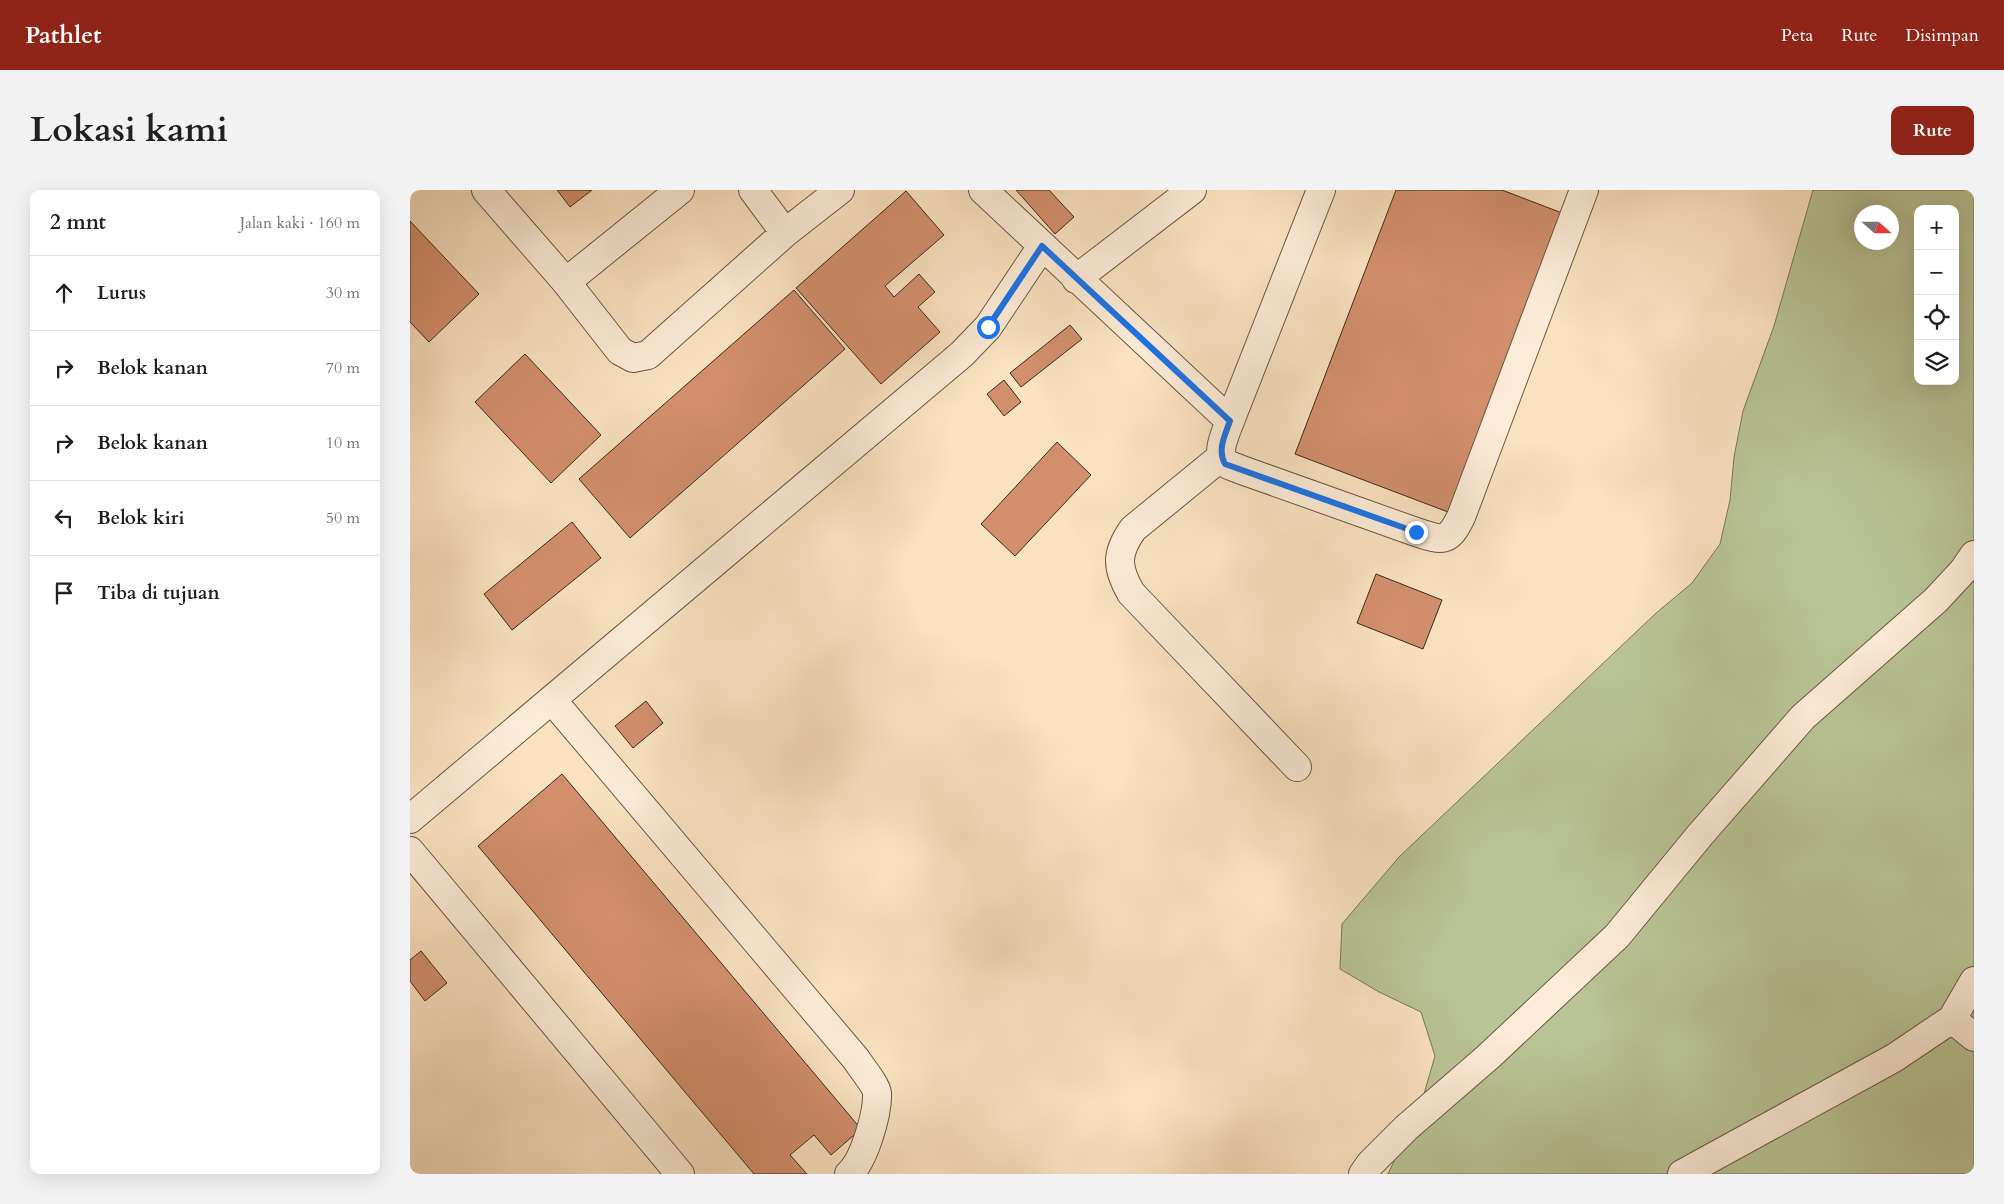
<!DOCTYPE html>
<html lang="id">
<head>
<meta charset="utf-8">
<style>
	:root { --surface:#fff; --page:#f2f2f2; --text:#202124; --muted:#757577; --line:#e0e0e0; --accent:#8f2418 }
	body { margin:0; font-family:Cardo,serif; background:var(--page); color:var(--text) }
	.controls { position:absolute; right:15px; top:15px; display:grid; overflow:hidden; border-radius:10px; box-shadow:0 5px 20px #0002 }
	.controls button { width:45px; height:45px; display:grid; place-items:center; padding:0; border:0; border-bottom:1px solid var(--line); background:var(--surface); color:var(--text); font:25px sans-serif }
	.compass { position:absolute; left:1444px; top:15px; width:45px; height:45px; border-radius:50%; background:var(--surface); box-shadow:0 5px 20px #0002; rotate:111deg }
	.stop { position:absolute; width:15px; height:15px; margin:-11px; border:4px solid #1a73e8; border-radius:50%; background:#fff }
	.stop.end { background:#1a73e8; border-color:#fff; box-shadow:0 1px 5px #0008 }
	.list { margin:0; padding:0; list-style:none }
	h2 { display:flex; justify-content:space-between; align-items:center; height:65px; margin:0; padding:0 20px; font-size:21px }
	h2 small { font-size:16px; font-weight:400; color:var(--muted) }
	.list li { display:grid; grid-template-columns:32px 1fr auto; gap:15px; align-items:center; box-sizing:border-box; height:75px; padding:0 20px; border-top:1px solid var(--line) }
	.list b { display:block; font-size:19px; white-space:nowrap }
	.list em { font-size:16px; font-style:normal; color:var(--muted) }
	.icon { flex:none; width:28px; height:28px; fill:none; stroke:currentColor; stroke-width:2; stroke-linecap:round; stroke-linejoin:round }
	.map { position:relative; flex:none; width:1564px; height:984px; overflow:hidden; border-radius:10px }
	header { display:flex; align-items:center; gap:30px; box-sizing:border-box; height:70px; padding:0 25px; background:var(--accent); color:#fff }
	header strong { font-size:24px }
	nav { display:flex; gap:28px; margin-inline-start:auto; font-size:18px }
	.intro { display:flex; align-items:center; justify-content:space-between; box-sizing:border-box; height:120px; padding:0 30px }
	h1 { margin:0; font-size:35px }
	.button { padding:12px 22px; border-radius:10px; background:var(--accent); color:#fff; font-size:18px; font-weight:700 }
	main { display:flex; gap:30px; padding:0 30px }
	aside { flex:1; background:var(--surface); border-radius:10px; box-shadow:0 5px 20px #0002 }
	.map>svg:first-child { display:block }
</style>
</head>
<body>
<header>
<strong>Pathlet</strong>
<nav><a>Peta</a><a>Rute</a><a>Disimpan</a></nav>
</header>
<div class="intro"><h1>Lokasi kami</h1><a class="button">Rute</a></div>
<main>
<aside>
<h2>2 mnt<small>Jalan kaki · 160 m</small></h2>
<ul class="list">
<li><svg class="icon" aria-label="ahead" viewBox="0 0 24 24"><path d="M12 20V5M6 11l6-6 6 6"/></svg><div><b>Lurus</b></div><em>30 m</em></li>
<li><svg class="icon" aria-label="right" viewBox="0 0 24 24"><path d="M7 20v-9h11M14 6l5 5-5 5"/></svg><div><b>Belok kanan</b></div><em>70 m</em></li>
<li><svg class="icon" aria-label="right" viewBox="0 0 24 24"><path d="M7 20v-9h11M14 6l5 5-5 5"/></svg><div><b>Belok kanan</b></div><em>10 m</em></li>
<li><svg class="icon" aria-label="left" viewBox="0 0 24 24"><path d="M17 20v-9H6M10 6l-5 5 5 5"/></svg><div><b>Belok kiri</b></div><em>50 m</em></li>
<li><svg class="icon" aria-label="arrive" viewBox="0 0 24 24"><path d="M6 21V4h12l-3 4 3 4H6"/></svg><div><b>Tiba di tujuan</b></div></li>
</ul>
</aside>
<div class="map">
<svg width="1564" height="984" viewBox="0 0 1564 984">
	<rect width="100%" height="100%" fill="#fae2c1"/>
	<filter id="stains"><feTurbulence type="fractalNoise" baseFrequency=".004" numOctaves="4"/><feColorMatrix values="0 0 0 0 .2 0 0 0 0 .09 0 0 0 0 .02 0 0 0 .5 -.17"/></filter>
	<radialGradient id="worn" r=".72"><stop offset=".6" stop-color="#630" stop-opacity="0"/><stop offset="1" stop-color="#630" stop-opacity=".3"/></radialGradient>
	<!-- green -->
	<path fill="#b9c496" stroke="#7c7758" fill-rule="evenodd" d="M1403 0H1564V984H978L1011 914 1025 866 1011 822 969 802 930 779 932 734 989 667 1245 424 1282 393 1310 354 1320 310 1324 267 1333 221 1364 136ZM1508 19H1545V191H1508ZM1452 22H1482V52H1452Z"/>
	<!-- building -->
	<path fill="#d28f6e" stroke="#3e2a19" d="M147 0H182L160 17Z
		M606 0H639L664 27 645 44Z
		M986 0H1092L1152 23 1038 322 885 264Z
		M496 1 534 45 475 96 484 107 509 84 525 102 508 117 530 142 471 194 386 98Z
		M0 31 69 104 19 152 0 132Z
		M384 100 435 159 220 348 169 289Z
		M660 135 672 149 611 197 600 183Z
		M115 164 191 245 141 293 65 212Z
		M594 190 611 212 594 226 577 204Z
		M647 252 681 285 605 366 571 334Z
		M162 332 191 368 102 440 74 404Z
		M966 384 1032 410 1013 459 947 433Z
		M236 511 253 533 223 558 205 536Z
		M152 584 451 939 421 965 404 945 380 965 397 984H344L68 656Z
		M11 761 37 793 15 811 0 791V770Z"/>
	<g fill="none" stroke-linecap="round" stroke-linejoin="round">
		<defs>
			<path id="minor" d="M76 0 156 92 210 161 223 168 238 165 375 43 430 0
				M343 0 375 43
				M573 0 820 231
				M911 0 820 231C816 242 804 266 817 274 820 276 825 277 829 279L1006 342C1033 351 1038 353 1051 327L1174 0
				M666 89 782 0
				M156 92 270 0
				M811 267 723 339C706 363 706 377 721 403L887 577
				M142 510 446 869C451 877 466 895 467 903 468 923 454 971 439 984
				M0 629 552 164 578 137 632 56
				M0 661 270 984
				M1542 829 1564 791
				M953 984 960 974 996 938 1078 867 1207 746 1290 645 1393 527 1526 410 1553 381 1564 365
				M1272 984 1484 868 1542 829 1564 847"/>
		</defs>
		<!-- minor casing -->
		<use href="#minor" stroke="#6d5843" stroke-width="30"/>
		<!-- minor -->
		<use href="#minor" stroke="#fcecd7" stroke-width="28"/>
	</g>
	<g fill="none" stroke-linecap="round" stroke-linejoin="round">
		<!-- route -->
		<path stroke="#1a73e8" stroke-width="6" d="M578 137 632 56 820 231C815 245 807 260 815 274L1006 342"/>
	</g>
	<rect width="100%" height="100%" filter="url(#stains)"/>
	<rect width="100%" height="100%" fill="url(#worn)"/>
</svg>
<div class="controls">
<button>+</button>
<button>−</button>
<button><svg class="icon" aria-label="locate" viewBox="0 0 24 24"><circle cx="12" cy="12" r="6"/><path d="M12 2v4M12 18v4M2 12h4M18 12h4"/></svg></button>
<button><svg class="icon" aria-label="layers" viewBox="0 0 24 24"><path d="M12 4l9 5-9 5-9-5zM3 14l9 5 9-5"/></svg></button>
</div>
<svg class="compass" viewBox="-18 -18 36 36"><path d="M0-13l5 13h-10z" fill="#e53935"/><path d="M0 13l5-13h-10z" fill="#757577"/></svg>
<div class="stop" style="left:578px;top:137px"></div>
<div class="stop end" style="left:1006px;top:342px"></div>
</div>
</main>
</body>
</html>
